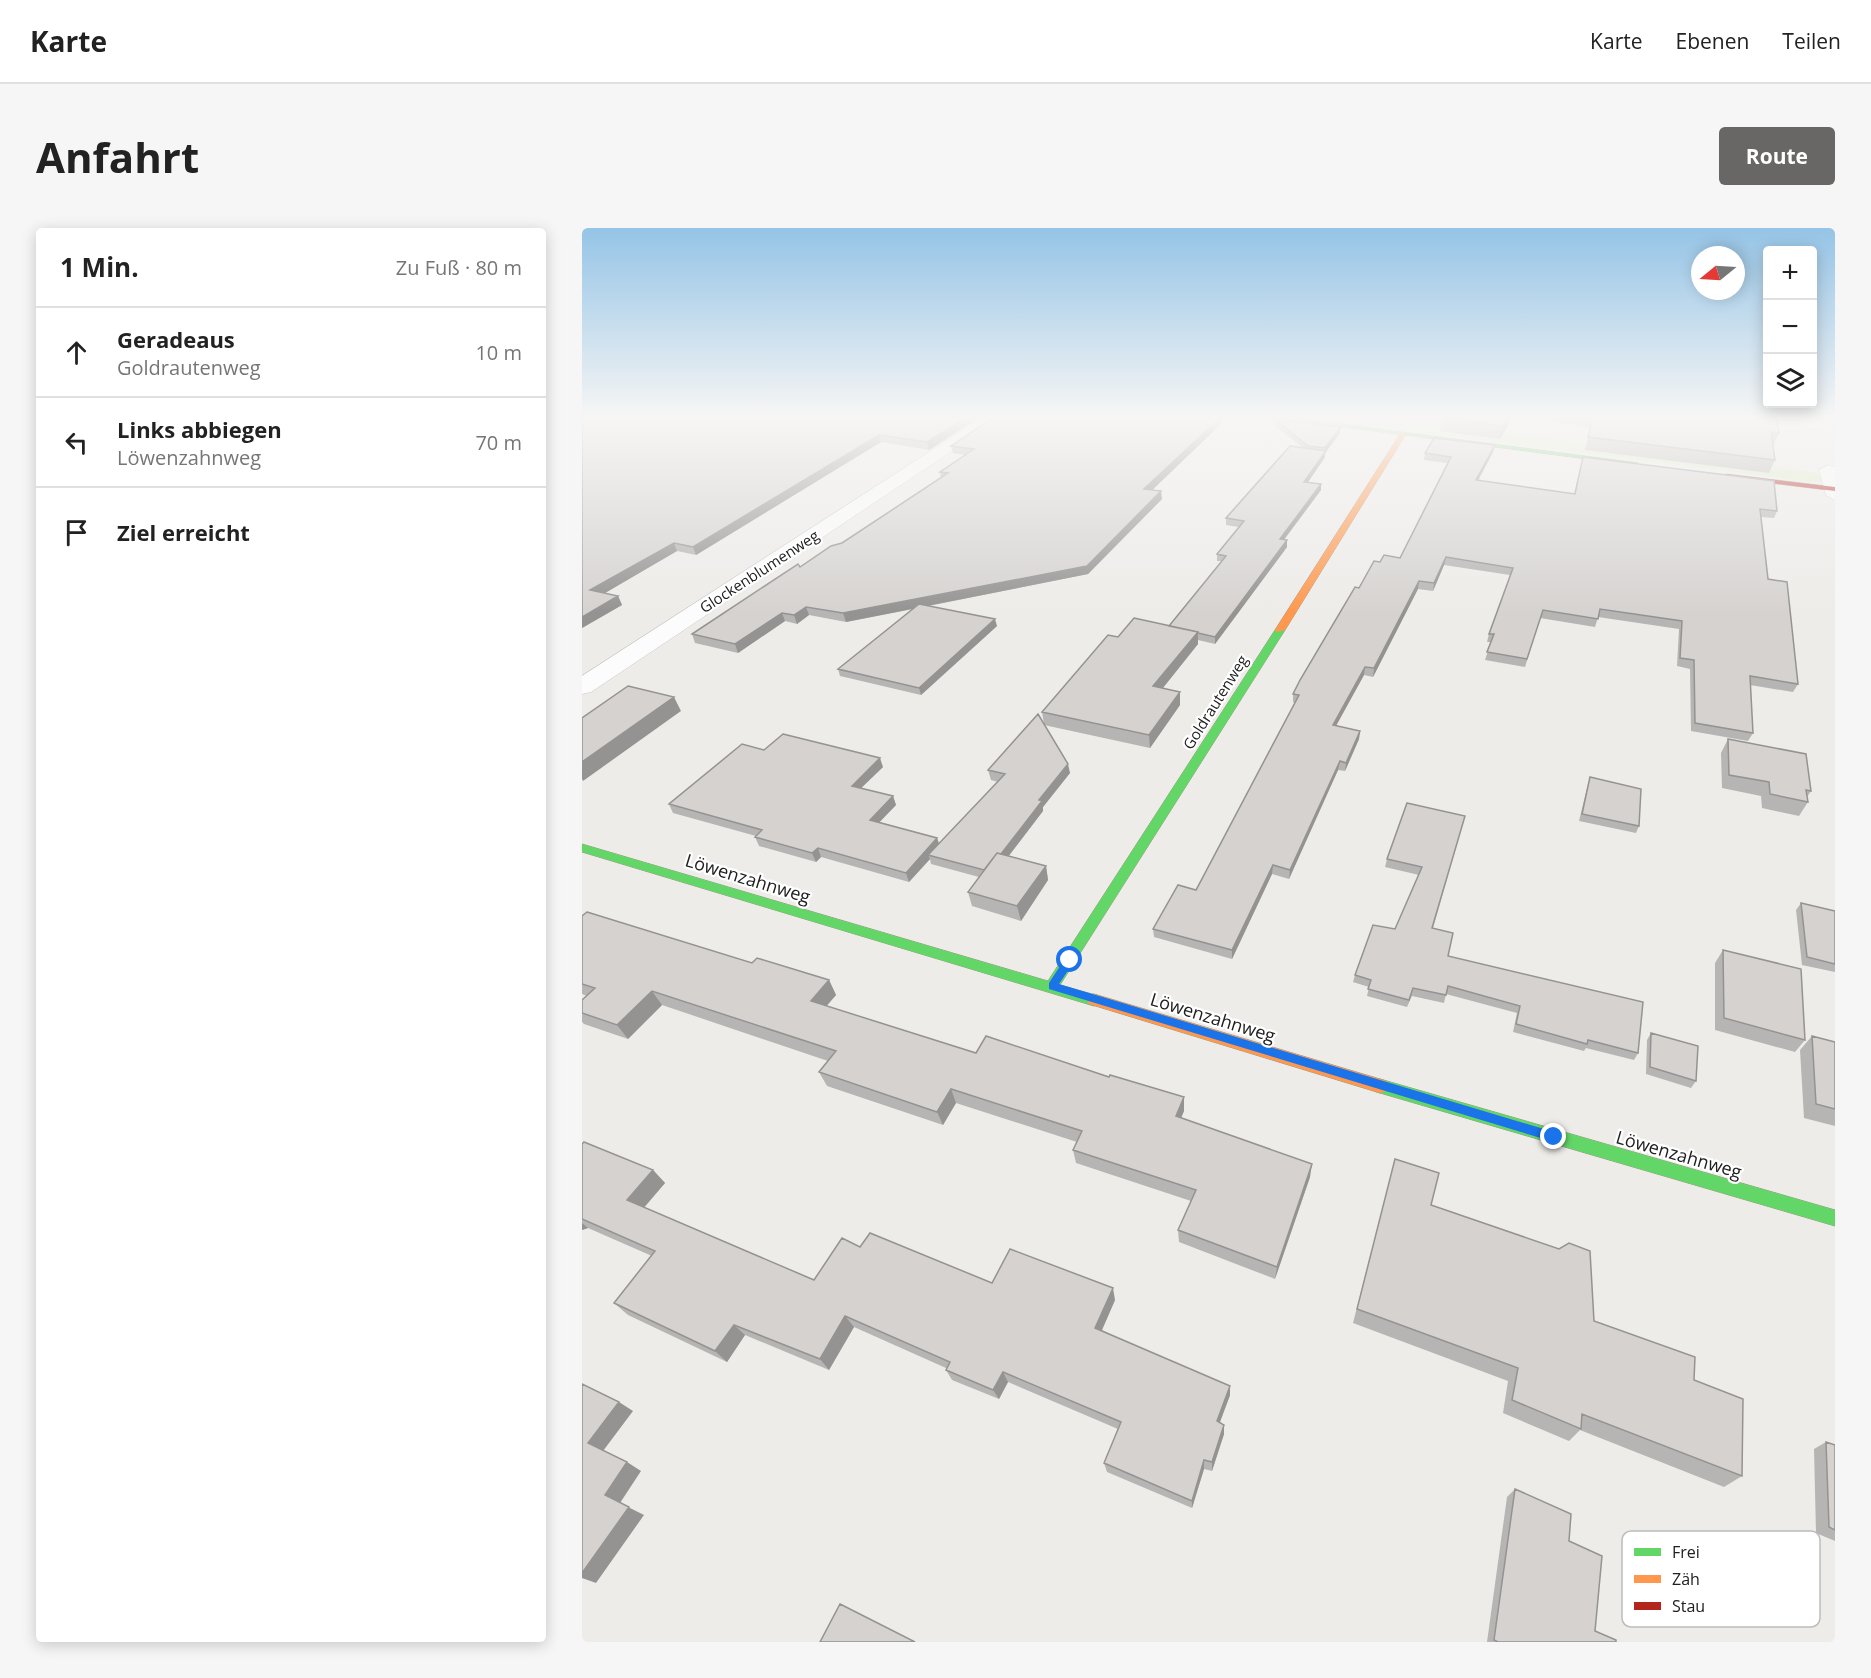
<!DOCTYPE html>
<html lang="de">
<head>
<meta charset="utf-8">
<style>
	:root { --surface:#fff; --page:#f6f6f6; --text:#222; --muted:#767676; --line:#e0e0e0; --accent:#686766 }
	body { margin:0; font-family:"Open Sans",sans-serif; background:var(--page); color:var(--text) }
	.controls { position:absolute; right:18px; top:18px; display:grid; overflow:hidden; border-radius:6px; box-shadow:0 3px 15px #0003 }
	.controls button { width:54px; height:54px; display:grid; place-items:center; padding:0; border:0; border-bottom:2px solid var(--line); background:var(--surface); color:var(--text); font:30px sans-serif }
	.compass { position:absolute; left:1109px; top:18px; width:54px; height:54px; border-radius:50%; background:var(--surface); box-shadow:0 3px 15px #0003; rotate:252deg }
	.stop { position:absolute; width:18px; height:18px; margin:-14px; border:4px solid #1a73e8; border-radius:50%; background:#fff }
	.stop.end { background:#1a73e8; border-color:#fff; box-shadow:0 2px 6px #0008 }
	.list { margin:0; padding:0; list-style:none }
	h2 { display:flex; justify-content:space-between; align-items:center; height:78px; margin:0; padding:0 24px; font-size:26px }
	h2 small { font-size:20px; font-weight:400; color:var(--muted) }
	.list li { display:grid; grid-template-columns:39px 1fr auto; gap:18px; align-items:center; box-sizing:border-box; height:90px; padding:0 24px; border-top:2px solid var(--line) }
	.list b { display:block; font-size:22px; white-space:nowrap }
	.list p { margin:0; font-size:20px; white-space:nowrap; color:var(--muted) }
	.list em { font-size:20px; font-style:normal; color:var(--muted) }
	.icon { flex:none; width:33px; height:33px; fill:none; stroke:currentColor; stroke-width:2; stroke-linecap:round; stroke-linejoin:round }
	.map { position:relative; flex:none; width:1253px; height:1414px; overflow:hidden; border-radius:6px }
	header { display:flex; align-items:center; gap:36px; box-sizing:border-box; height:84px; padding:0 30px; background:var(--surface); border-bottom:2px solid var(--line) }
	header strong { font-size:28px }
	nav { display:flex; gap:33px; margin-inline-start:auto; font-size:21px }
	.intro { display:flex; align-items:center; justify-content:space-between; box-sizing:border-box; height:144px; padding:0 36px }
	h1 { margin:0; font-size:42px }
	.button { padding:15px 27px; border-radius:6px; background:var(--accent); color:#fff; font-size:21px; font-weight:700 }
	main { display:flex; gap:36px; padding:0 36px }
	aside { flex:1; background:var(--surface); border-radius:6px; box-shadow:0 3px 15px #0003 }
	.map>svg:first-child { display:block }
</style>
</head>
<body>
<header>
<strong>Karte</strong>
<nav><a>Karte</a><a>Ebenen</a><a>Teilen</a></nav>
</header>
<div class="intro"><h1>Anfahrt</h1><a class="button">Route</a></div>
<main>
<aside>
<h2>1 Min.<small>Zu Fuß · 80 m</small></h2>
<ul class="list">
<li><svg class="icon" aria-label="ahead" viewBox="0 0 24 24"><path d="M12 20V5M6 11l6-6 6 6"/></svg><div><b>Geradeaus</b><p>Goldrautenweg</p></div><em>10 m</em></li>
<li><svg class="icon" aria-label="left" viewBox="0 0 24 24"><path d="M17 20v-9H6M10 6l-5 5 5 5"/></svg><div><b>Links abbiegen</b><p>Löwenzahnweg</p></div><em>70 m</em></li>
<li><svg class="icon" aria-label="arrive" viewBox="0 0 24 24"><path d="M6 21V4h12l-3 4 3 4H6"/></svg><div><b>Ziel erreicht</b></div></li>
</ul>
</aside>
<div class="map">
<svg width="1253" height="1414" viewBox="0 0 1253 1414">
	<rect width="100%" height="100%" fill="#eeece9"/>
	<!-- grass -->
	<path fill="#dcedc6" d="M708 188H778L1230 244 1238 246 1240 253 1231 254Z"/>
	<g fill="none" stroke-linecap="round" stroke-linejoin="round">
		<defs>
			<path id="street" d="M403 188H422L9 464 0 466V448Z
				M1222 188H1238L1240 198 1238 201H1226Z
				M1246 237 1253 239V272L1244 267 1237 242Z"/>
			<path id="fast" d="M678 188H697L1056 235 1052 237Z
				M698 399 703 402 478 757 517 768 519 772 517 776 512 778 0 624V616L466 753 693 402Z
				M798 851 1253 982V998L798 865 792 863 790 858 792 853Z"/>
			<path id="slow" d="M821 204 824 206 703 402 695 404 693 402 818 206Z
				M512 766 798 851 804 853 806 858 804 863 798 865 507 776 505 772 507 768Z"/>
			<path id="jam" d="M1144 246 1253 259V263L1147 250H1144Z"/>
		</defs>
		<!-- street casing -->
		<use href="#street" stroke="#c7c6c5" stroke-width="1"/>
		<!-- fast casing -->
		<use href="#fast" stroke="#98997f" stroke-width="1"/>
		<!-- slow casing -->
		<use href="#slow" stroke="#98997f" stroke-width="1"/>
		<!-- jam casing -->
		<use href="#jam" stroke="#98997f" stroke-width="1"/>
		<!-- street -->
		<use href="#street" fill="#fcfcfc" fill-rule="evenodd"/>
		<!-- fast -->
		<use href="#fast" fill="#63d668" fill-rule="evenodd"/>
		<!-- slow -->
		<use href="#slow" fill="#ff974d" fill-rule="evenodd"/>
		<!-- jam -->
		<use href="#jam" fill="#b3261e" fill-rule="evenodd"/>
	</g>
	<!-- wall -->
	<path fill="#b7b5b3" d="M0 188H399L347 222 299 214 114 327 95 323 22 365 36 368 40 377 0 400Z
		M640 188V195L570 262 580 271 506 346 346 378 415 398 339 467 258 448 256 441 331 381 264 394 227 387 215 396 203 393 156 425 113 415 110 406 218 339 260 315 359 250 358 244 383 227 371 225 369 218Z
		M737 188H770L768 192Z
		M931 188 918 211 858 203 860 190Z
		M932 188H1194L1197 205 1191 218 1193 232 1187 245 1003 222 1008 201 1003 198Z
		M693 191 758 205 743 225V229L726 254 739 256V262L702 312H705V319L633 416 616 412V416L581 460 598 477 568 520 462 497 488 545 461 579V583L427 628 464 638 466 652 439 693 390 678 386 664 397 649 349 636 348 631 327 654 239 629 234 634 177 618 173 609 174 608 91 585 87 576 182 522 301 539 279 560 311 568 314 577 297 594 355 610 357 615 416 554 409 552 406 542 462 496 460 484 536 409 587 398 640 333H635V326L657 299 644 297V290L721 220 692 197Z
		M913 217 911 224 896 253 992 266 1001 229 1195 283 1192 290 1179 289 1186 351 1216 456 1211 464 1168 457 1171 505 1166 513 1109 503 1108 441 1095 438 1097 401 1016 389 1013 399 958 390 943 439 903 432 909 414H905L907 406 928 347 862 337 851 363 836 361 791 449 782 447 754 498 778 503 777 511 763 543 756 542 707 651 690 646 650 731 572 709 571 701 614 662 713 475 711 474V466L777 360 798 334 818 330 865 235 842 232 843 225Z
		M1146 511 1229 563 1225 569 1226 574 1217 588 1180 580 1179 568 1140 560 1139 525Z
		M1008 549 1057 598 1054 605 997 593 1006 556Z
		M883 588 851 700 866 728 1056 825 1052 832 1004 820 1002 823 931 804 935 785 864 766 862 775 830 768 825 779 785 768 787 759 771 754 773 747 813 701 837 647 803 639 805 631Z
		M1219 675 1253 683V744L1220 737 1214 682Z
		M0 688 170 735 247 752 254 767 244 778 394 825 602 883 599 890 728 949 693 1051 597 1014 596 1002 609 973 494 935 491 922 495 914 374 875 361 897 245 858 237 844 246 833 80 777 46 811 2 796 0 794V772L5 768 0 766Z
		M1141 722 1223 812 1213 824 1133 802V735Z
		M1069 805 1114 853 1109 860 1064 846 1065 812Z
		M1230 808 1253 814V898L1222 890 1218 822Z
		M0 916 71 942 83 955 62 980 232 1052 278 1019 410 1055 533 1072 520 1102 648 1167 638 1194 642 1197V1206L630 1243 622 1241 610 1280 525 1244 522 1235 536 1201 426 1154 417 1171 370 1152 364 1142V1140L272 1099 247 1142 163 1107 145 1134 46 1087 32 1075 70 1028 6 1000 0 1002Z
		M813 931 849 977 1012 1093 1112 1152 1160 1248 1142 1259 998 1202 987 1213 921 1185 926 1153 771 1095Z
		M1244 1214 1253 1217V1313L1234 1305 1232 1221Z
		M933 1261 987 1313 1013 1403 1034 1414H905L925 1269Z"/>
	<!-- shaded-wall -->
	<path fill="#959392" d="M387 188H399L347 222 345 214Z
		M640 188V195L563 269 562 261Z
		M927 188H931L918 211 921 198Z
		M759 199 758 205 743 225V229L722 260V254L743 224V220Z
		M297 207 299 214 114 327 111 319Z
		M913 217 911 224 892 259 894 252Z
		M739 256V262L697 318 698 311Z
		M579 263 580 271 506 346 264 394 261 385Z
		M705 312V319L633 416V409Z
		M92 315 95 323 13 371 8 362Z
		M864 329 862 337 851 363 852 355Z
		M837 353 836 361 791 449 792 440Z
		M36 368 40 377 0 400V389Z
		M224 379 227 387 215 396 212 387Z
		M200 385 203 393 156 425 153 416Z
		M413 391 415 398 339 467 337 460Z
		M616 404V416L572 471 571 458Z
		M783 439 782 447 750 505 751 497Z
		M598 464V477L568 520 567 507Z
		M92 469 99 483 1 553 0 551V534Z
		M778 503 777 511 763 543 764 535Z
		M298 530 301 539 273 566 270 558Z
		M758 533 756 542 707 651 708 642Z
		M486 536 488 545 461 579V583L408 652 405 643 457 572Z
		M311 568 314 577 291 601 288 592Z
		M355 610 358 619 346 627 348 631 327 654 324 645Z
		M236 620 239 629 234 634 230 625Z
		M691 637 690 646 650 731V722Z
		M464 638 466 652 439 693 435 678Z
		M247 752 254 767 236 788 229 773Z
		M70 763 80 777 46 811 35 797Z
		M369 861 374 875 361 897 355 884Z
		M602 869V883L594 902V888Z
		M730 936 728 949 693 1051 695 1039Z
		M71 942 83 955 57 985 45 972Z
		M0 995 6 1000 0 1002Z
		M531 1060 533 1072 516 1111 513 1100Z
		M263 1088 272 1099 247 1142 238 1131Z
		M152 1097 163 1107 145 1134 133 1123Z
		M421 1144 426 1154 417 1171 411 1162Z
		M648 1158V1167L635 1202V1193Z
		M37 1174 51 1183 21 1223 6 1215Z
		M642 1197V1206L630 1243V1234Z
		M622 1232V1241L610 1280V1273Z
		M45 1234 59 1243 38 1275 62 1287 14 1355 0 1350V1345L23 1267Z"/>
	<!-- building -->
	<path fill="#d5d2d0" stroke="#959392" stroke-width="1.5" d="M0 188H387L345 214 297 207 111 319 92 315 8 362 36 368 0 389Z
		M414 188H640L562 261 579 263 505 338 261 385 224 379 212 387 200 385 153 416 110 406 216 336 218 339 249 318 260 315 366 245 358 244 392 221 369 218Z
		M862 188H927L921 198 860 190Z
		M1011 188H1194L1197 205 1189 204 1193 232 1006 209Z
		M693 191 759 199 743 220 726 218Z
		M852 210 913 217 894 252 993 266 1001 229 1192 253 1195 283 1178 281 1186 351 1205 354 1216 456 1168 448 1171 505 1113 495 1112 432 1098 430 1100 393 1018 381 1016 391 961 382 945 431 905 424 912 406H907L931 340 864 329 852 355 837 353 792 440 783 439 751 497 778 503 764 535 758 533 708 642 691 637 650 722 571 701 596 657 614 662 717 467 711 466 718 452 773 359 777 360 792 333 798 334 802 327 818 330 869 229 843 225Z
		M708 218 744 223 722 254 739 256 698 311 705 312 633 409 616 405V404L587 398 644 328 635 326 662 293 644 290Z
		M337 376 413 391 337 460 256 441Z
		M552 390 616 404 571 458 598 464 567 507 460 484 526 407 536 409Z
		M46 458 92 469 0 534V490Z
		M456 486 486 536 457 572 460 573 419 626 415 625 402 642 346 627 423 546 406 542Z
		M201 506 298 530 270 558 311 568 288 592 355 610 324 645 236 620 230 625 173 609 180 602 87 576 160 516 182 522Z
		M1146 511 1224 526 1229 563 1224 562 1226 574 1188 566 1187 554 1147 547Z
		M1008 549 1059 561 1057 598 1000 586Z
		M825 575 883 588 850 700 871 705 866 728 1061 774 1056 825 1006 812 1005 816 934 796 938 778 866 758 864 767 831 760 827 772 786 761 789 752 773 747 791 697 813 701 840 639 805 631Z
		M415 625 464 638 435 678 386 664Z
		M1219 675 1253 683V736L1225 729Z
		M5 684 170 735 175 730 247 752 229 773 394 825 404 808 527 849 528 847 602 869 594 888 730 936 695 1039 596 1002 614 962 491 922 500 903 369 861 355 884 237 844 254 823 70 763 35 797 0 785V772L13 760 0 756V688Z
		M1141 722 1219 741 1223 812 1142 790Z
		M1069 805 1116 818 1114 853 1068 839Z
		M1230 808 1253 814V881L1234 876Z
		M2 914 71 942 45 972 232 1052 260 1010 278 1019 288 1005 410 1055 428 1021 531 1060 513 1100 648 1158 635 1193 642 1197 630 1234 622 1232 610 1273 522 1235 539 1194 421 1144 411 1162 364 1142 368 1134 263 1088 238 1131 152 1097 133 1123 32 1075 73 1023 0 991V916Z
		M813 931 857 945 849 977 977 1021 987 1015 1008 1023 1012 1093 1113 1129 1112 1152 1161 1171 1160 1248 1000 1186 999 1201 930 1172 936 1140 775 1081Z
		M0 1156 37 1174 6 1215 45 1234 23 1267 47 1279 0 1345Z
		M1244 1214 1253 1217V1302L1247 1299Z
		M933 1261 989 1286 987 1313 1020 1328 1013 1403 1034 1412V1414H916L912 1412Z
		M258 1376 333 1414H238Z"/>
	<!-- sky -->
	<linearGradient id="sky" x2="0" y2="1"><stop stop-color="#95c4e6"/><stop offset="0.49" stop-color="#f7f6f5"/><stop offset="1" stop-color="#f7f6f5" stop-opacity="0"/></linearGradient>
	<rect width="1253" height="386" fill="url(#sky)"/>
	<!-- route -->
	<path fill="#1a73e8" d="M488 728 493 732 477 756 972 904 978 909 972 914 467 761V755L484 729Z"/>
	<g text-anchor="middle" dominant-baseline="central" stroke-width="4.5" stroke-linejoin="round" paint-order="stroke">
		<!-- far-street labels -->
		<g font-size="15" fill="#202020" stroke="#fff">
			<text transform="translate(177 343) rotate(-33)">Glockenblumenweg</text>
			<text transform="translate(633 474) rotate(-58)">Goldrautenweg</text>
		</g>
		<!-- street labels -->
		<g font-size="18" fill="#202020" stroke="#fff">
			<text transform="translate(166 650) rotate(17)">Löwenzahnweg</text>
			<text transform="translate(631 789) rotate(17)">Löwenzahnweg</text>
			<text transform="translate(1097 926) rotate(16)">Löwenzahnweg</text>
		</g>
	</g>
	<!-- legend -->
	<rect x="1040" y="1303" width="198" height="96" rx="9" fill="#fff" stroke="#bcbcbc" stroke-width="1.5"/>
	<rect x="1052" y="1320" width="27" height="8" fill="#63d668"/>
	<rect x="1052" y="1347" width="27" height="8" fill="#ff974d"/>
	<rect x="1052" y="1374" width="27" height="8" fill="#b3261e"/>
	<g font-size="16" fill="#202020">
		<text x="1090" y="1330">Frei</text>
		<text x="1090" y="1357">Zäh</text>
		<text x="1090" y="1384">Stau</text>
	</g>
</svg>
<div class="controls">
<button>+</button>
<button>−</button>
<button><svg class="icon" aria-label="layers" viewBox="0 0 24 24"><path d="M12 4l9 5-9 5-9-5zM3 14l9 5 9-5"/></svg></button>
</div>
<svg class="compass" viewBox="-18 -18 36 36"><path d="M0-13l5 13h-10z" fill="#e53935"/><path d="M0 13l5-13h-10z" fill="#767676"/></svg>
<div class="stop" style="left:488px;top:732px"></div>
<div class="stop end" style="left:972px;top:909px"></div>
</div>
</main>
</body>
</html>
